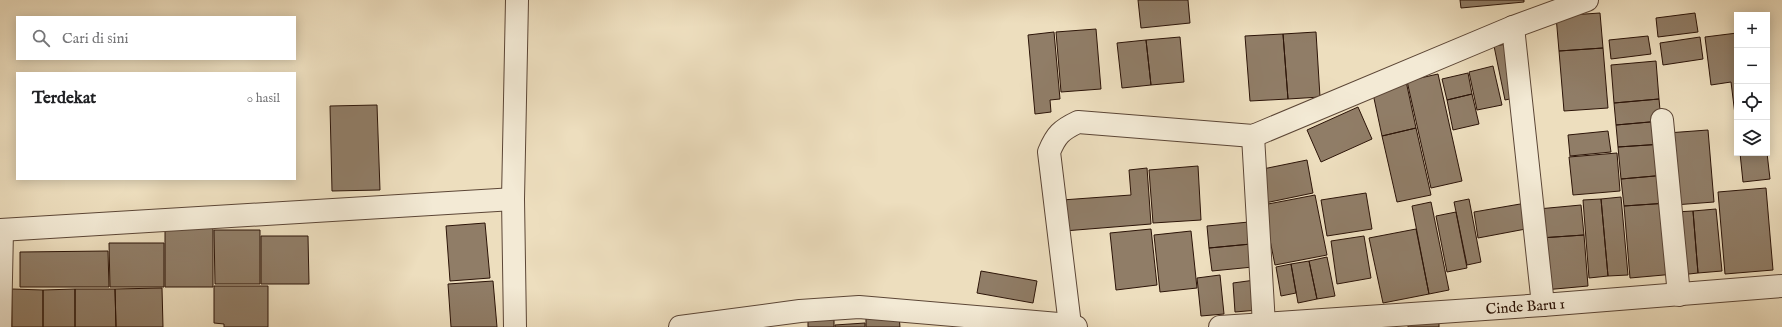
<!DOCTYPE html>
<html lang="id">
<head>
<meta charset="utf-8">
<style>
	:root { --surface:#fff; --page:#f2f2f2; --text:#202124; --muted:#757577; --line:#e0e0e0 }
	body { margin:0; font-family:"IM FELL English",serif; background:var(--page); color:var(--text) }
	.controls { position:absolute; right:12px; top:12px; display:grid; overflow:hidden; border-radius:0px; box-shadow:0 2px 10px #0003 }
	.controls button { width:36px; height:36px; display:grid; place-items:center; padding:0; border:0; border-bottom:1px solid var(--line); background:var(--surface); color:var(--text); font:20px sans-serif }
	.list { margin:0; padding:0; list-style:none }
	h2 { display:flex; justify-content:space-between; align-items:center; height:52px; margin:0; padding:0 16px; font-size:17px }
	h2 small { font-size:13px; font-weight:400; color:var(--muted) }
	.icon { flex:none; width:22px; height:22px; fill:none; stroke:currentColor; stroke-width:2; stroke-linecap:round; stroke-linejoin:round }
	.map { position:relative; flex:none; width:1782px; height:327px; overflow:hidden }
	.search { position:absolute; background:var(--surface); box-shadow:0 2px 10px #0003; left:16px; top:16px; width:280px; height:44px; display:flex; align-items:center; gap:10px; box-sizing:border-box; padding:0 14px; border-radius:0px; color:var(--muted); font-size:15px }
	.panel { position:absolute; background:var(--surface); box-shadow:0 2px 10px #0003; left:16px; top:72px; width:280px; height:108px; border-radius:0px }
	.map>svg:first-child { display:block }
</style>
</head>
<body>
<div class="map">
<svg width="1782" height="327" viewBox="0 0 1782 327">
	<rect width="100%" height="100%" fill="#eddebe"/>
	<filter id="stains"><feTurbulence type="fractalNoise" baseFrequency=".005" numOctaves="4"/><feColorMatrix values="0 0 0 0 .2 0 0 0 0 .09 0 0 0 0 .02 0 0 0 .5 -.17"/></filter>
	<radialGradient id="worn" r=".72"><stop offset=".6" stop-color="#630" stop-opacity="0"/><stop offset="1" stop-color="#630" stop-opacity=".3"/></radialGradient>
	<!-- building -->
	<path fill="#907d67" stroke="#2c1408" d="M1138 0H1188L1190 23 1141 28Z
		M1460 0H1524V2L1461 8Z
		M1600 13 1603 48 1559 51 1556 16Z
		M1695 13 1698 32 1658 37 1656 18Z
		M1096 29 1101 89 1061 92 1056 32Z
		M1054 32 1060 99 1050 100 1051 112 1035 114 1028 35Z
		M1316 32 1320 97 1288 99 1283 34Z
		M1737 33V131L1731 82 1711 85 1705 37Z
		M1283 34 1288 99 1250 101 1245 36Z
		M1648 36 1651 54 1611 59 1609 40Z
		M1180 37 1184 82 1151 85 1146 40Z
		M1700 37 1703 59 1663 65 1660 43Z
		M1146 40 1151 85 1122 88 1117 43Z
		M1507 44 1519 97 1505 100 1494 46Z
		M1603 48 1608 108 1564 111 1559 51Z
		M1656 61 1659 99 1614 103 1611 65Z
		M1493 66 1502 105 1477 110 1469 72Z
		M1468 73 1472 94 1447 100 1442 79Z
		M1438 74 1462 181 1431 188 1407 81Z
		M1406 81 1416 128 1382 136 1372 89Z
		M1472 94 1479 124 1453 130 1447 100Z
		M1659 99 1661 121 1616 125 1614 103Z
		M377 105 380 190 332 191 330 106Z
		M1358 107 1372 139 1321 162 1307 130Z
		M1661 121 1663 144 1618 147 1616 125Z
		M1416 128 1431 195 1397 202 1382 136Z
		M1708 130 1714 202 1674 205 1667 133Z
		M1608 131 1611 152 1570 156 1568 135Z
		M1663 144 1666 175 1621 179 1618 147Z
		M1617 153 1620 191 1573 195 1569 157Z
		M1740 153H1767L1770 179 1743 182Z
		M1307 160 1313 193 1265 203 1258 170Z
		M1198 166 1201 220 1153 223 1149 170Z
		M1147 168 1151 224 1064 231 1062 200 1131 195 1129 170Z
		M1666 175 1668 203 1624 206 1621 179Z
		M1766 188 1773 270 1725 274 1718 192Z
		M1366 193 1372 229 1327 236 1321 200Z
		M1315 195 1327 255 1275 265 1263 205Z
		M1621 197 1628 275 1608 276 1601 199Z
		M1469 199 1481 262 1467 265 1454 202Z
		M1601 199 1608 276 1589 278 1583 200Z
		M1431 202 1449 290 1429 294 1412 206Z
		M1526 203 1531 228 1478 238 1474 212Z
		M1668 203 1675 274 1630 278 1624 206Z
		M1581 205 1584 235 1540 238 1538 209Z
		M1716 209 1722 271 1698 273 1693 211Z
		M1693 211 1698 273 1680 275 1675 212Z
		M1456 212 1467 268 1447 272 1436 216Z
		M1249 222 1251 244 1209 248 1207 226Z
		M485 223 490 278 450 281 446 226Z
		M165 227H213V287H165Z
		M1151 229 1157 285 1116 290 1110 233Z
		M1416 229 1429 294 1383 303 1369 238Z
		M214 230H260V284H215Z
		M1191 231 1197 288 1160 292 1154 235Z
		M1584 235 1588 286 1544 290 1540 238Z
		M261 236H308L309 284H261Z
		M1364 236 1371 278 1337 284 1331 241Z
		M109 243H164V287H110Z
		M1251 244 1253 267 1212 271 1209 248Z
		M108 251 109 287H20V252Z
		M1327 257 1335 296 1317 299 1309 261Z
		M1309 261 1317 299 1298 303 1291 264Z
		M1291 264 1296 293 1281 296 1276 267Z
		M981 271 1037 281 1033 303 977 293Z
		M1220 275 1224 314 1201 316 1197 278Z
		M1255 280 1258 310 1235 312 1233 283Z
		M493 281 497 327H451L448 284Z
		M214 286H268V327H224V324L214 323Z
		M162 288 163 327H116L115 289Z
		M12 289 43 290V327H12Z
		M75 289H115L116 327H75Z
		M75 289V327H43V290Z
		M899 316 900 327H866V318Z
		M834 318V327H808V319Z
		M1408 321H1439V327H1408Z
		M865 323V327H835V325Z"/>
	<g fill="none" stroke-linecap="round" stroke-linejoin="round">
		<defs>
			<g id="minor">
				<path d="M1513 27 1543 305"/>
				<path d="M1662 120 1679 295"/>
				<path d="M1253 136 1264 325"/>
				<path d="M0 230 513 199"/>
				<path d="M1070 325 1049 152C1056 135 1061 130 1078 122L1253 136 1513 27 1587 0"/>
				<path d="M0 327 2 230"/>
				<path d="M515 327 513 199 517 0"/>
				<path d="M680 327 800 311 859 307 1070 325 1076 327"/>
				<path id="s1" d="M1220 327 1543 305 1782 286"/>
			</g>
		</defs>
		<!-- minor casing -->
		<use href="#minor" stroke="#5c4636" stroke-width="24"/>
		<!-- minor -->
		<use href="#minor" stroke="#f3ead5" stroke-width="22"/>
	</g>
	<g text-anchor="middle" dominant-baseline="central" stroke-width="3.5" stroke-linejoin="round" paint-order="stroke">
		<!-- street labels -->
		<g font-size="15" fill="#2c1408" stroke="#f3ead5">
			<text stroke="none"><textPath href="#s1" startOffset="306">Cinde Baru 1</textPath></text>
		</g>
	</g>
	<rect width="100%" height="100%" filter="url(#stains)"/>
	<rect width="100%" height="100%" fill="url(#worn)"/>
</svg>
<div class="controls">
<button>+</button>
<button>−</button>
<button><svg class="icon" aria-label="locate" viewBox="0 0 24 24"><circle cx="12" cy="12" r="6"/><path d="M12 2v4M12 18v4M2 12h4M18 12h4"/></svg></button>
<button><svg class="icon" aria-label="layers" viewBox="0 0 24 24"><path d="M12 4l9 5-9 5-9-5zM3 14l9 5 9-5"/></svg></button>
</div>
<div class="search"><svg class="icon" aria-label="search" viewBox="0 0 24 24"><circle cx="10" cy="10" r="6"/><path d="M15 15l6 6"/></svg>Cari di sini</div>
<section class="panel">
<h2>Terdekat<small>0 hasil</small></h2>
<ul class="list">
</ul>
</section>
</div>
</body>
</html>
